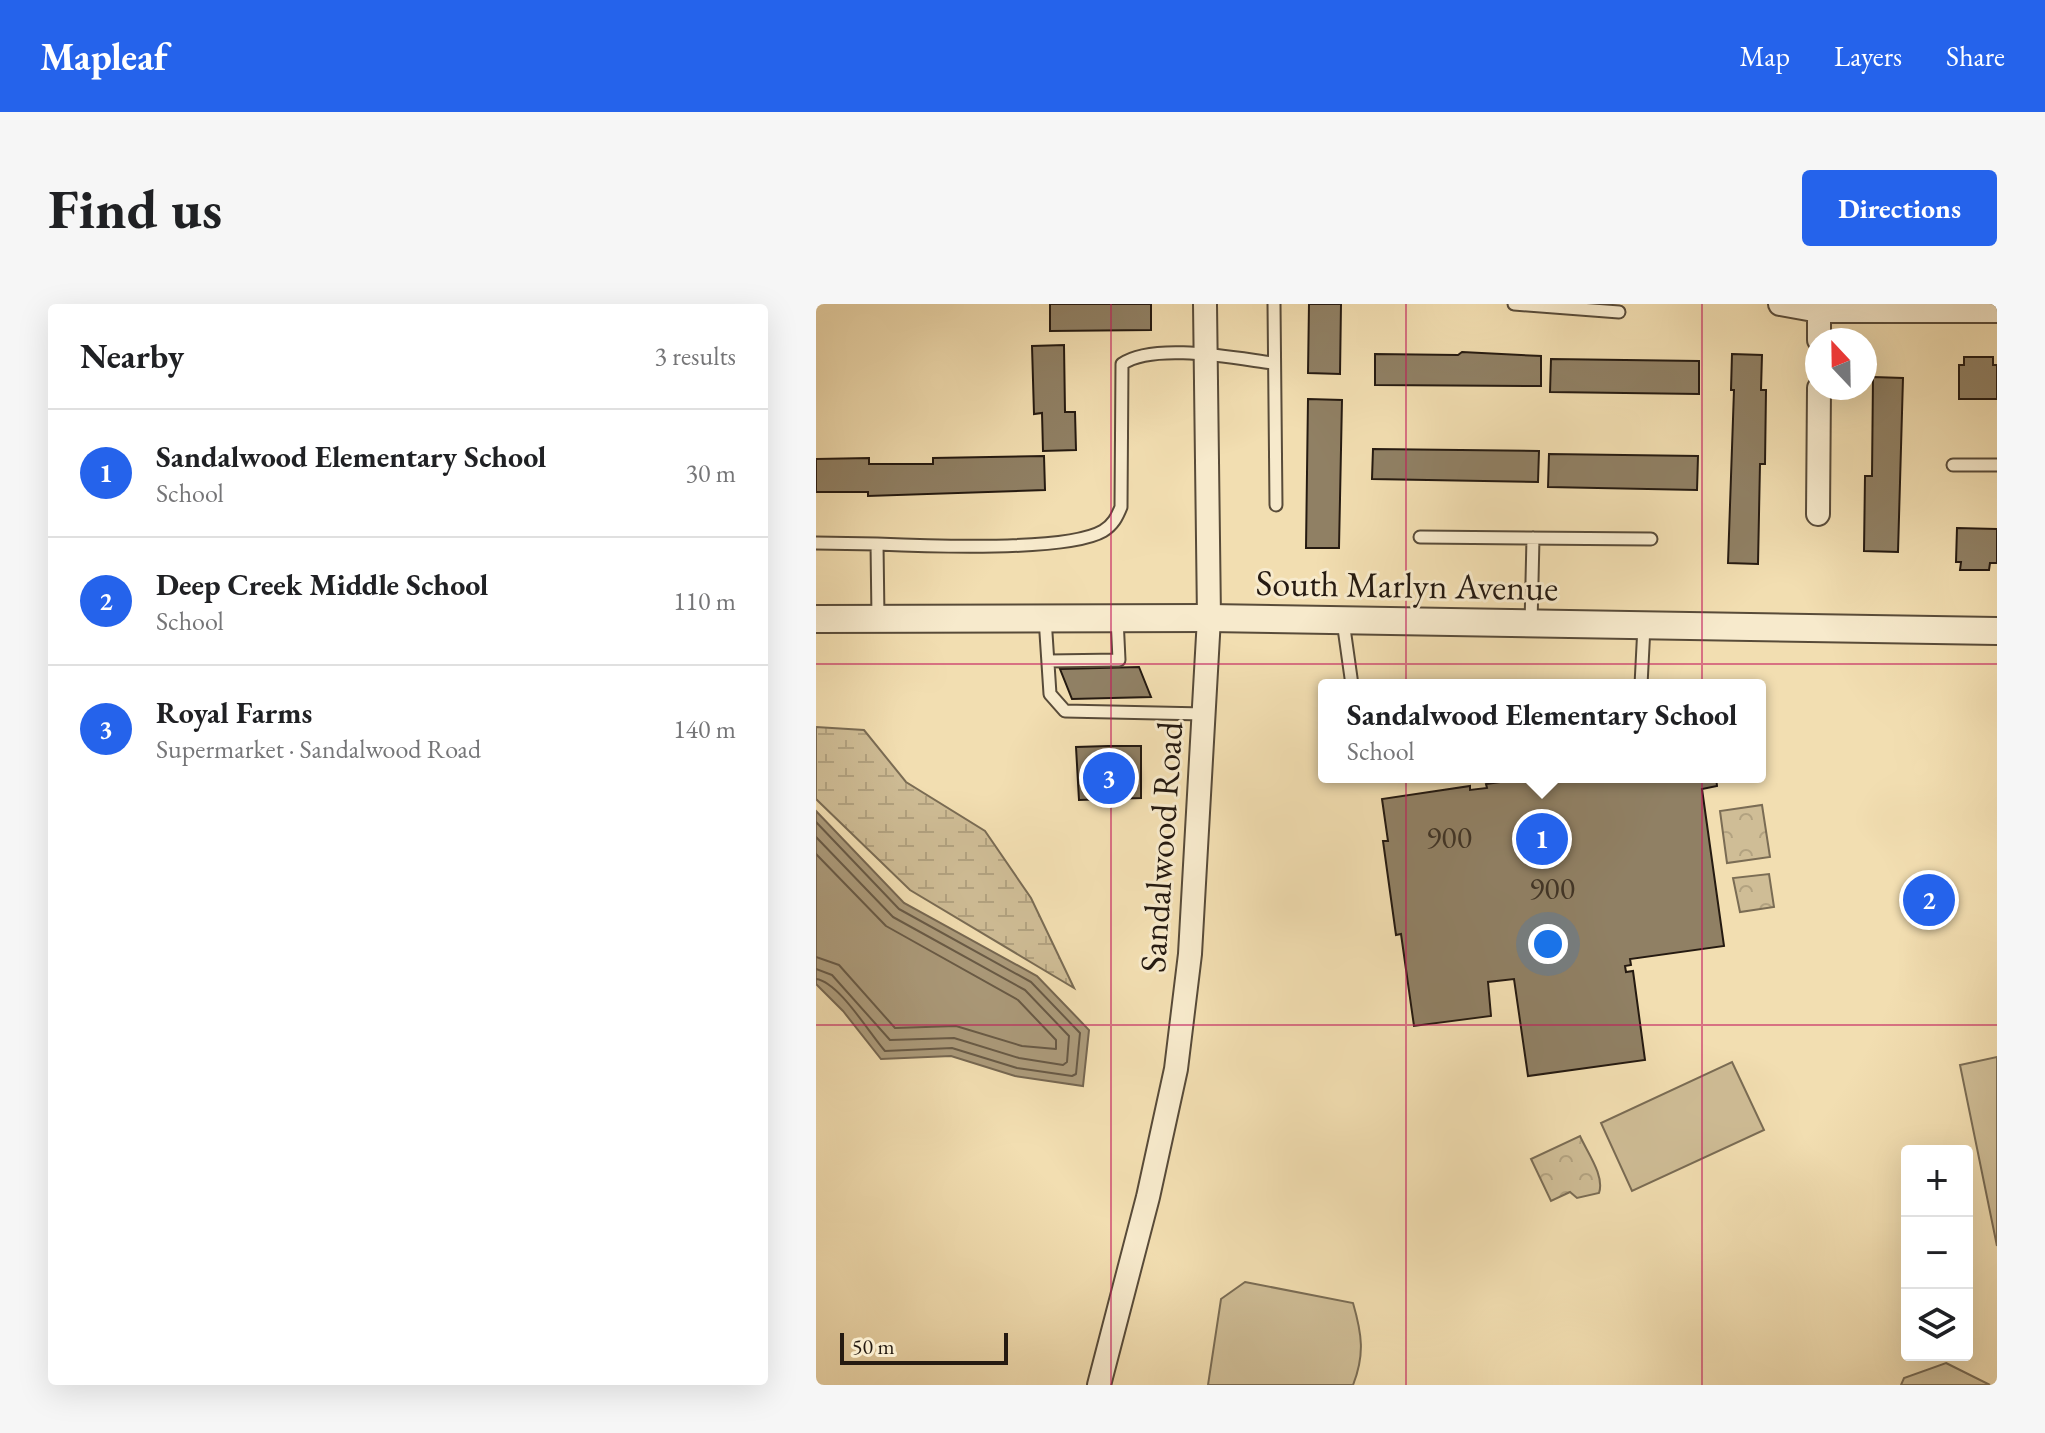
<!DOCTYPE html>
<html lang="en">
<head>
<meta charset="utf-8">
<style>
	:root { --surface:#fff; --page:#f6f6f6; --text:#202124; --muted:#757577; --line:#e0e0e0; --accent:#2563eb }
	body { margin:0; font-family:"EB Garamond",serif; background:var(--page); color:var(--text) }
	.controls { position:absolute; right:24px; bottom:24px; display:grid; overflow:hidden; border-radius:8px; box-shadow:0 8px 32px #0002 }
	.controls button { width:72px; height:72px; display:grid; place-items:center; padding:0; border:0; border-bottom:2px solid var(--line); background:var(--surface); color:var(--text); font:40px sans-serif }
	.compass { position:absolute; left:989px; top:24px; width:72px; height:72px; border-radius:50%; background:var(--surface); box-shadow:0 8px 32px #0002; rotate:338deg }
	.scale { position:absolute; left:24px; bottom:20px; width:168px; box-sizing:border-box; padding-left:8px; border:4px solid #251a11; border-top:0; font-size:22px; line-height:28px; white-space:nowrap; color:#251a11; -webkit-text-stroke:6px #f7eacc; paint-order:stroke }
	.you { position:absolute; left:732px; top:640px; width:28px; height:28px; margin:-20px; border:6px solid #fff; border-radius:50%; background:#1a73e8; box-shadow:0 0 0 12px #1a73e833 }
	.badge { display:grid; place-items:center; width:52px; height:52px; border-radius:50%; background:var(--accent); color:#fff; font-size:26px; font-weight:700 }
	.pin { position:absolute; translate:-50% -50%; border:4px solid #fff; box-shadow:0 2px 8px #0006 }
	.popup { position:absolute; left:502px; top:375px; width:448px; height:104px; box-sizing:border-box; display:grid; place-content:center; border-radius:8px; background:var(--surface); filter:drop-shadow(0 2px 6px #0005); font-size:26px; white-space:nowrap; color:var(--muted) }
	.popup b { font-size:30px; color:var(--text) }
	.popup::after { content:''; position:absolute; left:50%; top:100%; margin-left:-16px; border:16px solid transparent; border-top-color:var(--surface) }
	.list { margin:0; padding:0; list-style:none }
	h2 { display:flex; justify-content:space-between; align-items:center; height:104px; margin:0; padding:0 32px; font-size:34px }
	h2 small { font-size:26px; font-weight:400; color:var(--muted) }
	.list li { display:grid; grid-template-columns:52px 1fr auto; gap:24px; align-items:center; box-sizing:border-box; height:128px; padding:0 32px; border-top:2px solid var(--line) }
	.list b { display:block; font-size:30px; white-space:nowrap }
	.list p { margin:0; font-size:26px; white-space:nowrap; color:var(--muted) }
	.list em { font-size:26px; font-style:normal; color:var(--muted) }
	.icon { flex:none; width:44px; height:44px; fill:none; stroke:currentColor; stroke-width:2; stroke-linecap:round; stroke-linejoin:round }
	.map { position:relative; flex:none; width:1181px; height:1081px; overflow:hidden; border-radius:8px }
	header { display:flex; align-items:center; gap:48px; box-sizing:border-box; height:112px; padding:0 40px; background:var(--accent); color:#fff }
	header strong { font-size:38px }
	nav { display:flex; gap:44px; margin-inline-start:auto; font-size:28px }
	.intro { display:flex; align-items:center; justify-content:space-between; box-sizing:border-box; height:192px; padding:0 48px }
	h1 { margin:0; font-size:56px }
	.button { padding:20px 36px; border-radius:8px; background:var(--accent); color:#fff; font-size:28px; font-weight:700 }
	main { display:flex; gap:48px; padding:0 48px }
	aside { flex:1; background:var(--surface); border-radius:8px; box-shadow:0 8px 32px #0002 }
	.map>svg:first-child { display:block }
</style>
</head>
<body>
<header>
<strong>Mapleaf</strong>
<nav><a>Map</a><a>Layers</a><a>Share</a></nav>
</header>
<div class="intro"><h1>Find us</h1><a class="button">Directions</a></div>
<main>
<aside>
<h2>Nearby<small>3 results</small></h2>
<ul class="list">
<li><span class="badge">1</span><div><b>Sandalwood Elementary School</b><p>School</p></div><em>30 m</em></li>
<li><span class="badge">2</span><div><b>Deep Creek Middle School</b><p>School</p></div><em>110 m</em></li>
<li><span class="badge">3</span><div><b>Royal Farms</b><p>Supermarket · Sandalwood Road</p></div><em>140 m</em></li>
</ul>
</aside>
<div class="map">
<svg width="1181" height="1081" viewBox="0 0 1181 1081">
	<defs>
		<pattern id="forest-crowns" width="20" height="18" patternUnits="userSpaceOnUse" patternTransform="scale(2)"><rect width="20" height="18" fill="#cfbd96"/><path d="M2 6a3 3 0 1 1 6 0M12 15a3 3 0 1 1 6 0" fill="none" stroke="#b2a280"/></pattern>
		<pattern id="wetland-marsh" width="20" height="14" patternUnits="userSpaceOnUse" patternTransform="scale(2)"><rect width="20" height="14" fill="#cfbd96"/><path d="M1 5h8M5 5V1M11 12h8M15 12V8" fill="none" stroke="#b2a280"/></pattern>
	</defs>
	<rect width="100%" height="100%" fill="#f2deb1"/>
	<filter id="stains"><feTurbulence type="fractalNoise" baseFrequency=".0025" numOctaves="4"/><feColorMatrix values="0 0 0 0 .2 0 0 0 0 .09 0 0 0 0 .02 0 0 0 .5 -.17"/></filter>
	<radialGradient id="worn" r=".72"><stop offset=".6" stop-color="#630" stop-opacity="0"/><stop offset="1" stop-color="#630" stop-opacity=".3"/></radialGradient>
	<!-- forest -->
	<path fill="url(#forest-crowns)" stroke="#7a6c54" stroke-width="2" d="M946 501 954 553 911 559 904 507Z
		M953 570 958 603 924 608 917 574Z
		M764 832C771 848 789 872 783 889L761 894 754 888 735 897 715 855Z"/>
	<!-- wetland -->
	<path fill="url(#wetland-marsh)" stroke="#7a6c54" stroke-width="2" d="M0 423 48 426 90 478 169 527 215 594 258 684 94 586 0 495Z"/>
	<!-- garden -->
	<path fill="#cfbd96" stroke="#7a6c54" stroke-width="2" d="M1181 753V942L1144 761Z
		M916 758 948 826 816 887 785 819Z
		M429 978 537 999C546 1030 549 1051 537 1081H392L405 995Z
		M1130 1059 1174 1081H1085L1088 1074Z"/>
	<!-- water -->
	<path fill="#ac9b7b" stroke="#766751" stroke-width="2" d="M0 507 88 599 221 672 273 726 267 782 199 772 135 752 65 755 27 707 0 680Z"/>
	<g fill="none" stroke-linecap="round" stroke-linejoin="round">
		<!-- shore -->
		<path stroke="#685a46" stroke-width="2" d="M0 518 83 605 215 678 264 729 260 770 256 772 201 764 136 744 69 747C53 729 23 678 0 675
			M0 533 77 613 209 686 253 732 251 758 247 761 203 754 138 734 74 736 16 671 0 665
			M0 550 70 622 202 696 240 736V745L206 742 140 722 79 724 23 661 0 653"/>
	</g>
	<!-- building -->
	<path fill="#908064" stroke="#251a11" stroke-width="2" d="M234 0H335V26L234 27Z
		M493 0H525L524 70 492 69Z
		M248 41 249 108H259L260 146 227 147 226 109 218 110 216 42Z
		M646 48 725 52V82L559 81V50L642 51Z
		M916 50 946 51 945 86H950L949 160H944L942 260 912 259 918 86H915Z
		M1148 53H1177V61H1181V95H1143V61H1148Z
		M735 55 883 57V90L734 88Z
		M1057 73 1087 74 1082 248 1048 247 1049 172H1056Z
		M492 95 526 96 523 244H490Z
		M557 145 723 147 722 178 556 175Z
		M733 150 882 152 881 186 732 183Z
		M228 152 229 186 52 192V188H0V155L53 154V160H117V154Z
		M1141 224 1181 225V259H1174L1173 266H1144L1145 258H1140Z
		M323 363 335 393 256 395 244 365Z
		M292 442H325V494L263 496 260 443Z
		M721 473H900L901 482 886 485 908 642 814 655 815 661 809 662 810 668 817 667 829 756 712 772 698 675 672 678 675 712 598 722 585 630 580 631 567 537H572L566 495 654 482V486L671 484 670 480Z"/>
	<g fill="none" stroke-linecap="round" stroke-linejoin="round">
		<defs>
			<path id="service" d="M458 0 460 201
				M698 0 803 8
				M1137 161H1181
				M604 233 835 235
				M0 239 61 240
				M62 314 61 240C107 242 251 248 287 227 297 221 301 213 305 203L306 60C338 38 418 54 456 59
				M229 314 234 390 249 407 388 410
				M527 317 536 381
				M715 320 717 234
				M232 357 303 356 301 314
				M825 381 828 322"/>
			<path id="minor" d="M964 0 1003 7H1181
				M1003 36V0
				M1002 210 1003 84
				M283 1081 332 893 360 765 374 650 393 314 389 0"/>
			<path id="tertiary" d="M0 315 393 314 1181 327"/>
		</defs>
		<!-- service casing -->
		<use href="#service" stroke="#584b39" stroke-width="15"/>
		<!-- minor casing -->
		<use href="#minor" stroke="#584b39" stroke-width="26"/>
		<!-- tertiary casing -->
		<use href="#tertiary" stroke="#584b39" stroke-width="30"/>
		<!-- service -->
		<use href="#service" stroke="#f7eacc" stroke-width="11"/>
		<!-- minor -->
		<use href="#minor" stroke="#f7eacc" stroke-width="22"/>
		<!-- tertiary -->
		<use href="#tertiary" stroke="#f7eacc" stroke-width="26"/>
	</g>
	<!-- grid -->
	<path fill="none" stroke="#c2185b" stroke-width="2" stroke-opacity="0.55" d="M295 0V1081M590 0V1081M886 0V1081M0 360H1181M0 721H1181"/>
	<g text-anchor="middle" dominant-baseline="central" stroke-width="6" stroke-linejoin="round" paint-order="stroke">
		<!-- number labels -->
		<g font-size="32" fill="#403426">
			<text x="633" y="533">900</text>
			<text x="736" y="584">900</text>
		</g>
		<!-- street labels -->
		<g font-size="36" fill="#251a11" stroke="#f7eacc">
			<text transform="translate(591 281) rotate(1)">South Marlyn Avenue</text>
			<text transform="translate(345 543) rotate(-86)">Sandalwood Road</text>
		</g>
	</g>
	<rect width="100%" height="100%" filter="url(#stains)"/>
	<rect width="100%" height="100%" fill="url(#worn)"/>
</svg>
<div class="controls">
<button>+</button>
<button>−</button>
<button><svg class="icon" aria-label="layers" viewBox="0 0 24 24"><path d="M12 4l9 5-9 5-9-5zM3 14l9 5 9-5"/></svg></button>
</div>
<svg class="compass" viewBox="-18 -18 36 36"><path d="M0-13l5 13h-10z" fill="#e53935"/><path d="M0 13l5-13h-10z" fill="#757577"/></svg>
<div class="scale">50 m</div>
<div class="you"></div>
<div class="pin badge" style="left:726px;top:535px">1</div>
<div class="popup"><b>Sandalwood Elementary School</b>School</div>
<div class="pin badge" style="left:1113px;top:596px">2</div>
<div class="pin badge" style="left:293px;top:474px">3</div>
</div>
</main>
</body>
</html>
